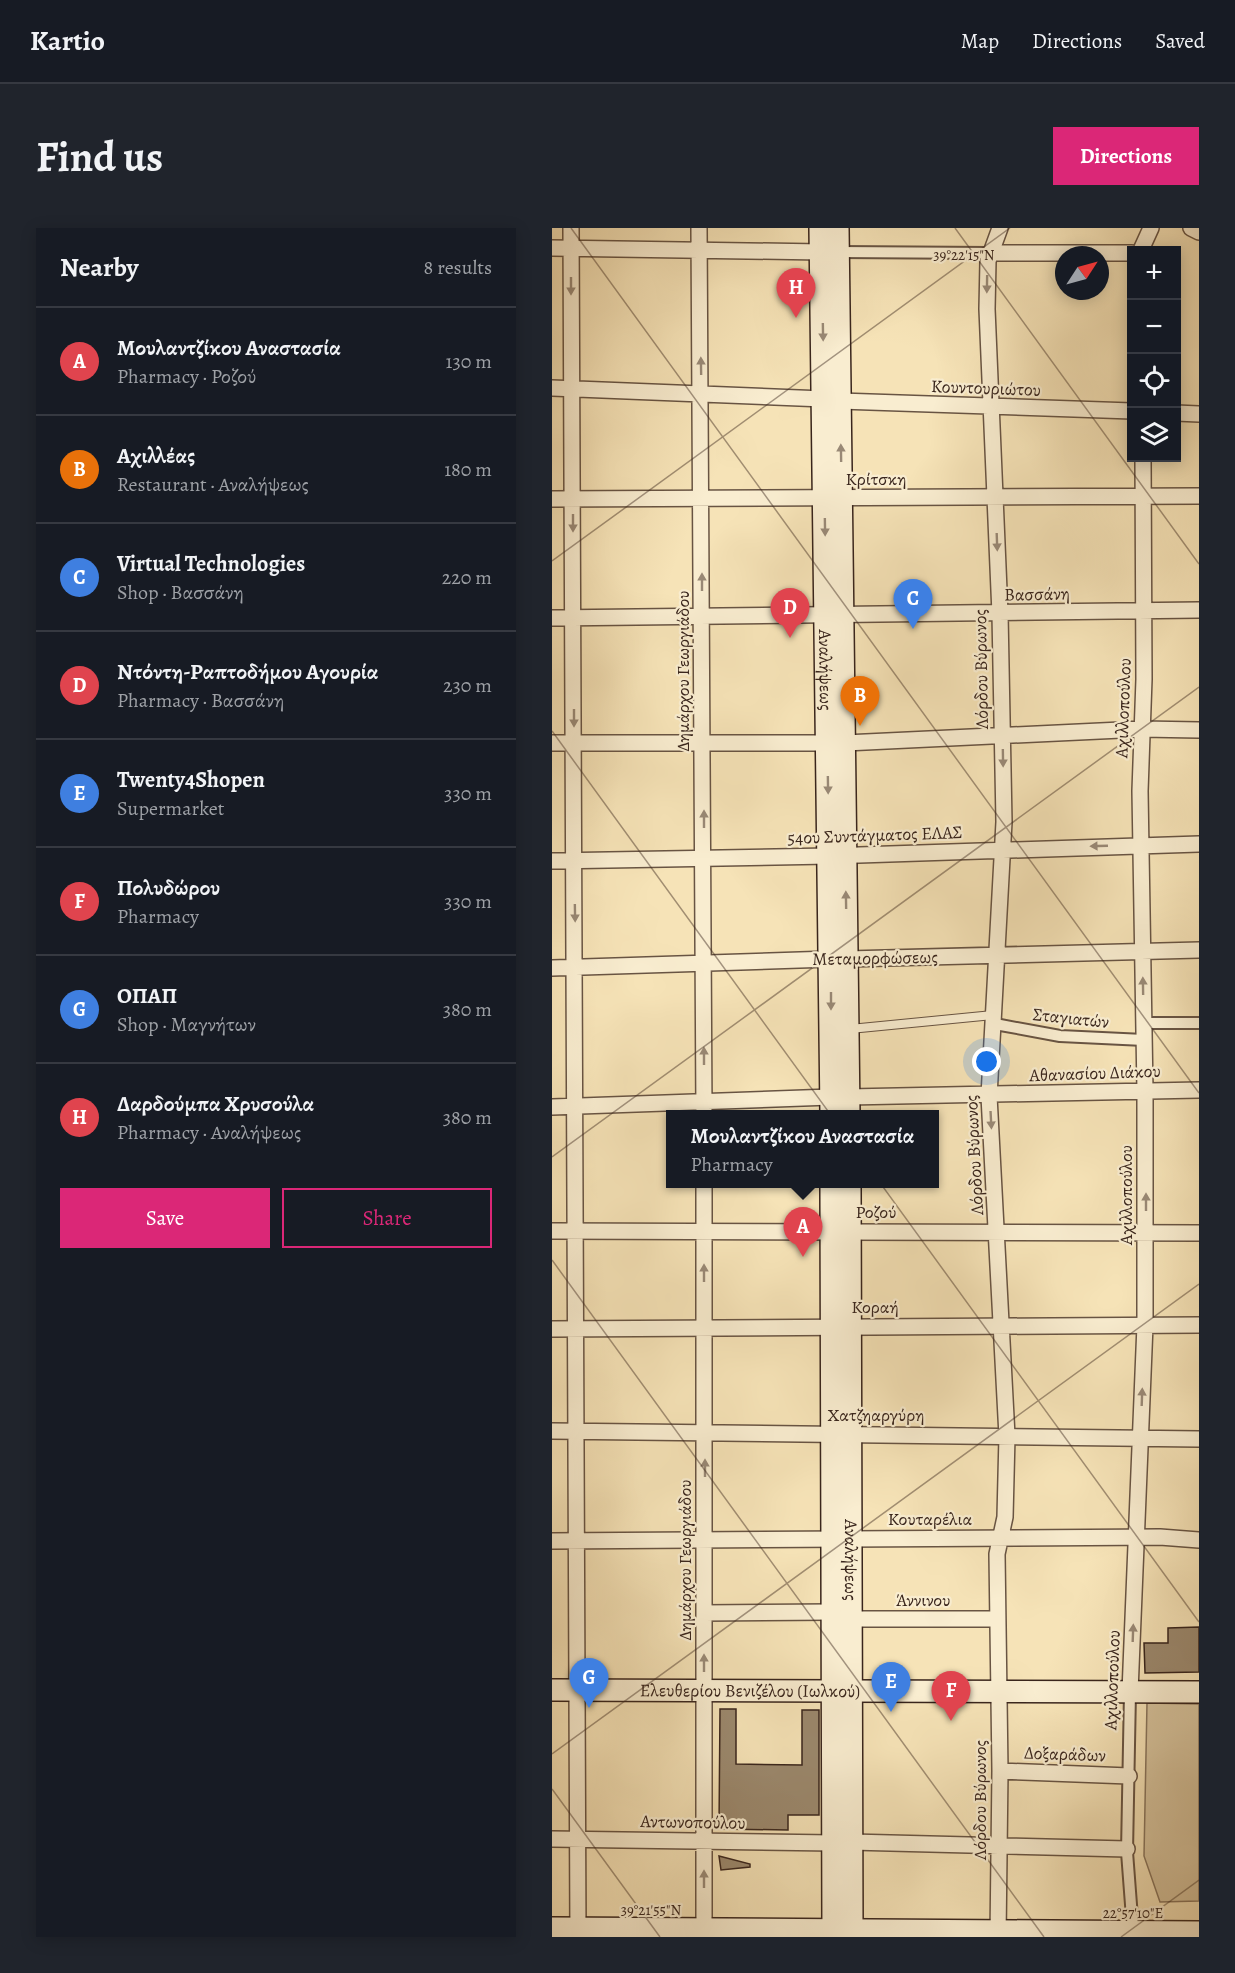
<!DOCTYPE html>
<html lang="en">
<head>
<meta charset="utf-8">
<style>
	:root { --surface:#171b24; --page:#20242c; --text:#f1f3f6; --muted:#9ea1a6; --line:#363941; --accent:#db2777 }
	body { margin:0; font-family:Alegreya,serif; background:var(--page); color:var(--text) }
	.controls { position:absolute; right:18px; top:18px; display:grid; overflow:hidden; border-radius:0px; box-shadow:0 3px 15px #0003 }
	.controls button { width:54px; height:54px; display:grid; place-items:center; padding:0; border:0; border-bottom:2px solid var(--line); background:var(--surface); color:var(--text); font:30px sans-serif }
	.compass { position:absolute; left:503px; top:18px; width:54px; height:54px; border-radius:50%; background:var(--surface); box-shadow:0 3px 15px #0003; rotate:54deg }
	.you { position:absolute; left:435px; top:834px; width:21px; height:21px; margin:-15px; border:4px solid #fff; border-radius:50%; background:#1a73e8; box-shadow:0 0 0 9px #1a73e833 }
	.badge { display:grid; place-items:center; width:39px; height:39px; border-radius:50%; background:var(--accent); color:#fff; font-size:20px; font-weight:700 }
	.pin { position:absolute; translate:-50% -50px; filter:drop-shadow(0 2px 3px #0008) }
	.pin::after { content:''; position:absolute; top:32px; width:21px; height:18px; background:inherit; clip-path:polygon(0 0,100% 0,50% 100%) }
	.popup { position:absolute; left:114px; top:882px; width:273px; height:78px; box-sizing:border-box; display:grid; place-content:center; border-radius:0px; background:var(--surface); filter:drop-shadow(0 2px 4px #0005); font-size:20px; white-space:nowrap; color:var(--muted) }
	.popup b { font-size:22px; color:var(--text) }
	.popup::after { content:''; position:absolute; left:50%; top:100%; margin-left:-12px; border:12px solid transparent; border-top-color:var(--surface) }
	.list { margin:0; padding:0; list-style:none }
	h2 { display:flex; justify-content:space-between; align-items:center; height:78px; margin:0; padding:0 24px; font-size:26px }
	h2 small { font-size:20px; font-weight:400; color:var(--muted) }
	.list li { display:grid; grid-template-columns:39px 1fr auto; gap:18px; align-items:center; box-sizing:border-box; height:108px; padding:0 24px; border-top:2px solid var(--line) }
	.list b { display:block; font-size:22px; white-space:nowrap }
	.list p { margin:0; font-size:20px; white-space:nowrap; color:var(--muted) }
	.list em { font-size:20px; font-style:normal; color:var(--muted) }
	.actions { display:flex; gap:12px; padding:18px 24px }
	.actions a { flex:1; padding:14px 0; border:2px solid var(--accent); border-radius:0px; text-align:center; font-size:21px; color:var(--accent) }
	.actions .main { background:var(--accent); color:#fff }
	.icon { flex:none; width:33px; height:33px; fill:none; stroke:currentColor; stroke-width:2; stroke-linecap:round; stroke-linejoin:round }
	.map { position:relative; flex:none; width:647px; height:1709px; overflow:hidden; border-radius:0px }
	header { display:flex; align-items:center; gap:36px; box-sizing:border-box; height:84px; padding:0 30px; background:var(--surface); border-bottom:2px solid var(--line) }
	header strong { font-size:28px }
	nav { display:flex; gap:33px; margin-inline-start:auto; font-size:21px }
	.intro { display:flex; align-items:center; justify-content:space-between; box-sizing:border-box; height:144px; padding:0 36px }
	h1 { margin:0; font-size:42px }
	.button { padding:15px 27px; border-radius:0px; background:var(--accent); color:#fff; font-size:21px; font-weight:700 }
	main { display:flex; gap:36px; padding:0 36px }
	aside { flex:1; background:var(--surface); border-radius:0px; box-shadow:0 3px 15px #0003 }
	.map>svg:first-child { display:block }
</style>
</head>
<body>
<header>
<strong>Kartio</strong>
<nav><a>Map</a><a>Directions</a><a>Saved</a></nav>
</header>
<div class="intro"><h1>Find us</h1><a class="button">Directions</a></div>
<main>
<aside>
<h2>Nearby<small>8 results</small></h2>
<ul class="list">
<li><span class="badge" style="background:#e0444e">A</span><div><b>Μουλαντζίκου Αναστασία</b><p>Pharmacy · Ροζού</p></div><em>130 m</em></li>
<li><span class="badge" style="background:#e8710a">B</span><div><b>Αχιλλέας</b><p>Restaurant · Αναλήψεως</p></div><em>180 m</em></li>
<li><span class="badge" style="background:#3f7fe0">C</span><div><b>Virtual Technologies</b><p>Shop · Βασσάνη</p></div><em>220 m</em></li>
<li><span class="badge" style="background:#e0444e">D</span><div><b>Ντόντη-Ραπτοδήμου Αγουρία</b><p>Pharmacy · Βασσάνη</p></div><em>230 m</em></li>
<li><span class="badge" style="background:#3f7fe0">E</span><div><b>Twenty4Shopen</b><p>Supermarket</p></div><em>330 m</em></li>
<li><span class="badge" style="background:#e0444e">F</span><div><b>Πολυδώρου</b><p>Pharmacy</p></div><em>330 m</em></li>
<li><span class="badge" style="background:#3f7fe0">G</span><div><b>ΟΠΑΠ</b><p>Shop · Μαγνήτων</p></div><em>380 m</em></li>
<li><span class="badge" style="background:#e0444e">H</span><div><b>Δαρδούμπα Χρυσούλα</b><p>Pharmacy · Αναλήψεως</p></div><em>380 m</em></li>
</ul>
<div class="actions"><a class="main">Save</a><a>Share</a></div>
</aside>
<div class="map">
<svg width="647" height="1709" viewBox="0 0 647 1709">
	<rect width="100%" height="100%" fill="#f6e3b7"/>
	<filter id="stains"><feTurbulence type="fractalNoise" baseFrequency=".00333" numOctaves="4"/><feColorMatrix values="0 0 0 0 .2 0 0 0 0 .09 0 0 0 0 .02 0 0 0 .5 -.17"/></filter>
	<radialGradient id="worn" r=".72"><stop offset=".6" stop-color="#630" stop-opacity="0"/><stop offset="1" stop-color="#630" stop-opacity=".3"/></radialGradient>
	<!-- green -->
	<path fill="#d6c39d" stroke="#88745c" stroke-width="1.5" d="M595 1475 647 1476V1673L608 1674 592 1628Z"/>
	<!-- building -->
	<path fill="#9b886d" stroke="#39251c" stroke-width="1.5" d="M647 1399V1444L593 1445 592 1415H616V1400Z
		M168 1481H184V1536L250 1537V1482H267V1587H236V1602L167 1601Z
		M167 1628 198 1636V1639L169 1642Z"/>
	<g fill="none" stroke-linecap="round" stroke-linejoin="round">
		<defs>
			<path id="service" d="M298 801 441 787"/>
			<path id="pedestrian" d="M286 24 438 25
				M592 795H647
				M443 796 508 808 592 812
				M578 1464 575 1624 581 1703"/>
			<path id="minor" d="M19 0 26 1709
				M147 0 152 886
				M639 0 647 4
				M0 20 270 24
				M589 22 599 0
				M438 25H580
				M0 160 272 171
				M288 173 580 183
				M624 185 647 186
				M0 271 647 268
				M0 390 647 382
				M0 515H293L590 501 647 502
				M0 633 277 628 647 616
				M295 731 647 722
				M0 740 278 731
				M297 869 647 862
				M0 879 279 869
				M0 1003 647 1005
				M0 1101 647 1097
				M0 1203 647 1211
				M0 1313 608 1309 647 1312
				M152 1385 280 1384
				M298 1391H445
				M578 1464 593 1097V864L588 563 592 451 591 230
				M448 1543 577 1548
				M0 1611 281 1615
				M299 1614 575 1621
				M152 1709V956
				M446 1709 448 1543 445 1326 453 1289 455 1208 437 868 452 594 448 386 435 81 436 33 448 0"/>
			<g id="secondary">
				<path id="s1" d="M268 0 279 886"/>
				<path d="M286 0 297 886"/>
				<path d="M279 956 281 1709"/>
				<path id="s2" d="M298 956 300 1709"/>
				<path id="s3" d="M0 1462 647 1464"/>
				<path d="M0 1700 647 1704"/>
			</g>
		</defs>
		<!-- service casing -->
		<use href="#service" stroke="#685443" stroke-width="10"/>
		<!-- pedestrian casing -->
		<use href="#pedestrian" stroke="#685443" stroke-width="14"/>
		<!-- minor casing -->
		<use href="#minor" stroke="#685443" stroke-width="18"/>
		<!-- secondary casing -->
		<use href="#secondary" stroke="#39251c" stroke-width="24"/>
		<!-- service -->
		<use href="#service" stroke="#f9edd0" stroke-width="8"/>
		<!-- pedestrian -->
		<use href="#pedestrian" stroke="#f9edd0" stroke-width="10"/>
		<!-- minor -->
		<use href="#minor" stroke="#f9edd0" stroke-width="15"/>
		<!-- secondary -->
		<use href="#secondary" stroke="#f9edd0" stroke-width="21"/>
	</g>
	<!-- one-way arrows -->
	<defs><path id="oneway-solid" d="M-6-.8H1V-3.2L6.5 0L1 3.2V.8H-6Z" transform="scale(1.5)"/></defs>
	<g fill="#998976">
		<use href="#oneway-solid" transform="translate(435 56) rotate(91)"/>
		<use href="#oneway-solid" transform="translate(19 58) rotate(90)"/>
		<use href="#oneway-solid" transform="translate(271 104) rotate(89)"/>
		<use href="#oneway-solid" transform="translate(149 138) rotate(-91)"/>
		<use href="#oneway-solid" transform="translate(289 225) rotate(-91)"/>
		<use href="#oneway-solid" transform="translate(21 295) rotate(90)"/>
		<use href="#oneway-solid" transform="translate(273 299) rotate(89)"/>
		<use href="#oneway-solid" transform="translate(445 314) rotate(88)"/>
		<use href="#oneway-solid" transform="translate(150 354) rotate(-90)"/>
		<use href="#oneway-solid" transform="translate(22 490) rotate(90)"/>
		<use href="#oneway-solid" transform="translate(451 530) rotate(89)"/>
		<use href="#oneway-solid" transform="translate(276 557) rotate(89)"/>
		<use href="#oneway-solid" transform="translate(152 591) rotate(-90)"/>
		<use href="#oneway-solid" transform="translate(547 618) rotate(178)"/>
		<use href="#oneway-solid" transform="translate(294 672) rotate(-91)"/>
		<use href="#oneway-solid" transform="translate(23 685) rotate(89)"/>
		<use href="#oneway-solid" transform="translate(591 758) rotate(-91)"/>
		<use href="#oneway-solid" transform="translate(279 773) rotate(90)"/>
		<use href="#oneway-solid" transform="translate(152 828) rotate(-90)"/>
		<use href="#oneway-solid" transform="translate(439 892) rotate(87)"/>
		<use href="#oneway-solid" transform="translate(594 974) rotate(-90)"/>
		<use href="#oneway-solid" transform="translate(152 1045) rotate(-90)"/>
		<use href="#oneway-solid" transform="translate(590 1169) rotate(-88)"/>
		<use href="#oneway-solid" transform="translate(153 1240) rotate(-90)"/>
		<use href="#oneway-solid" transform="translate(581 1405) rotate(-88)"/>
		<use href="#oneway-solid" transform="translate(152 1435) rotate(-90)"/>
		<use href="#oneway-solid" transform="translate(152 1651) rotate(-90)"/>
	</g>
	<!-- ticks -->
	<path fill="none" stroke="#39251c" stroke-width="1.5" stroke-opacity="0.45" d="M19 0 647 865M403 0 647 336M0 333 458 0M0 503 647 1394M0 929 647 459M0 1032 492 1709M0 1526 647 1056M0 1561 108 1709M569 1709 647 1652"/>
	<g text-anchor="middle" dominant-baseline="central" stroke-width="4.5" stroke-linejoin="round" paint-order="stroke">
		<!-- street labels -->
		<g font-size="18" fill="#39251c" stroke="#f9edd0">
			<text transform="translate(434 160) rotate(2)">Κουντουριώτου</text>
			<text x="324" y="251">Κρίτσκη</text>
			<text transform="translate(485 366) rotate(-1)">Βασσάνη</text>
			<text transform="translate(429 441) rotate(-91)">Λόρδου Βύρωνος</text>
			<text transform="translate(131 443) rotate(-90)">Δημάρχου Γεωργιάδου</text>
			<text stroke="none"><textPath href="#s1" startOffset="442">Αναλήψεως</textPath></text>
			<text transform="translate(571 480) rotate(-88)">Αχιλλοπούλου</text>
			<text transform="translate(323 607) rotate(-2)">54ου Συντάγματος ΕΛΑΣ</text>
			<text transform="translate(323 730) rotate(-1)">Μεταμορφώσεως</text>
			<text transform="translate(519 790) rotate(6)">Σταγιατών</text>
			<text transform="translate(543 845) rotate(-2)">Αθανασίου Διάκου</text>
			<text transform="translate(422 927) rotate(-93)">Λόρδου Βύρωνος</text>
			<text transform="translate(574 967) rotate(-90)">Αχιλλοπούλου</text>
			<text x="324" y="984">Ροζού</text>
			<text x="323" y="1079">Κοραή</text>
			<text x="324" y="1187">Χατζηαργύρη</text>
			<text x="378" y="1291">Κουταρέλια</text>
			<text transform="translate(133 1332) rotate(-90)">Δημάρχου Γεωργιάδου</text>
			<text stroke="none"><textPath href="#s2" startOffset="376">Αναλήψεως</textPath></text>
			<text x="371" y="1372">Άννινου</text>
			<text transform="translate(560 1452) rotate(-88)">Αχιλλοπούλου</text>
			<text stroke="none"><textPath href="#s3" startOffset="198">Ελευθερίου Βενιζέλου (Ιωλκού)</textPath></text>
			<text transform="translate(513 1526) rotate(2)">Δοξαράδων</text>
			<text transform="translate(428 1572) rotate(-90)">Λόρδου Βύρωνος</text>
			<text transform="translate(141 1594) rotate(1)">Αντωνοπούλου</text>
		</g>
	</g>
	<g font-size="15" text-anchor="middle" fill="#39251c" stroke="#f9edd0" stroke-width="4.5" stroke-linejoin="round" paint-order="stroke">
		<text x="412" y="32">39°22'15"N</text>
		<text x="99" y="1687">39°21'55"N</text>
		<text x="581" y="1690">22°57'10"E</text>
	</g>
	<rect width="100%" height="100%" filter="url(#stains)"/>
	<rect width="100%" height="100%" fill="url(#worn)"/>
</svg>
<div class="controls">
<button>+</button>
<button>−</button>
<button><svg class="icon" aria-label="locate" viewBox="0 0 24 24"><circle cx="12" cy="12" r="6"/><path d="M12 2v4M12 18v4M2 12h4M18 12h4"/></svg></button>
<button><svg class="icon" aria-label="layers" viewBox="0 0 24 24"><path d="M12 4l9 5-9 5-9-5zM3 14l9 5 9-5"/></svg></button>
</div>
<svg class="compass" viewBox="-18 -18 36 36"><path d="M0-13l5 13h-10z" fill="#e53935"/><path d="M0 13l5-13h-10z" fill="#9ea1a6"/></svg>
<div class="you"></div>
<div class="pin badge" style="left:251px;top:1029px;background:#e0444e">A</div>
<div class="popup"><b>Μουλαντζίκου Αναστασία</b>Pharmacy</div>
<div class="pin badge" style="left:308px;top:498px;background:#e8710a">B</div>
<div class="pin badge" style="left:361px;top:401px;background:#3f7fe0">C</div>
<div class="pin badge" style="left:238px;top:410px;background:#e0444e">D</div>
<div class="pin badge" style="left:339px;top:1484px;background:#3f7fe0">E</div>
<div class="pin badge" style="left:399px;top:1493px;background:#e0444e">F</div>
<div class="pin badge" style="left:37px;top:1480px;background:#3f7fe0">G</div>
<div class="pin badge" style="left:244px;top:90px;background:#e0444e">H</div>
</div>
</main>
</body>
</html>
